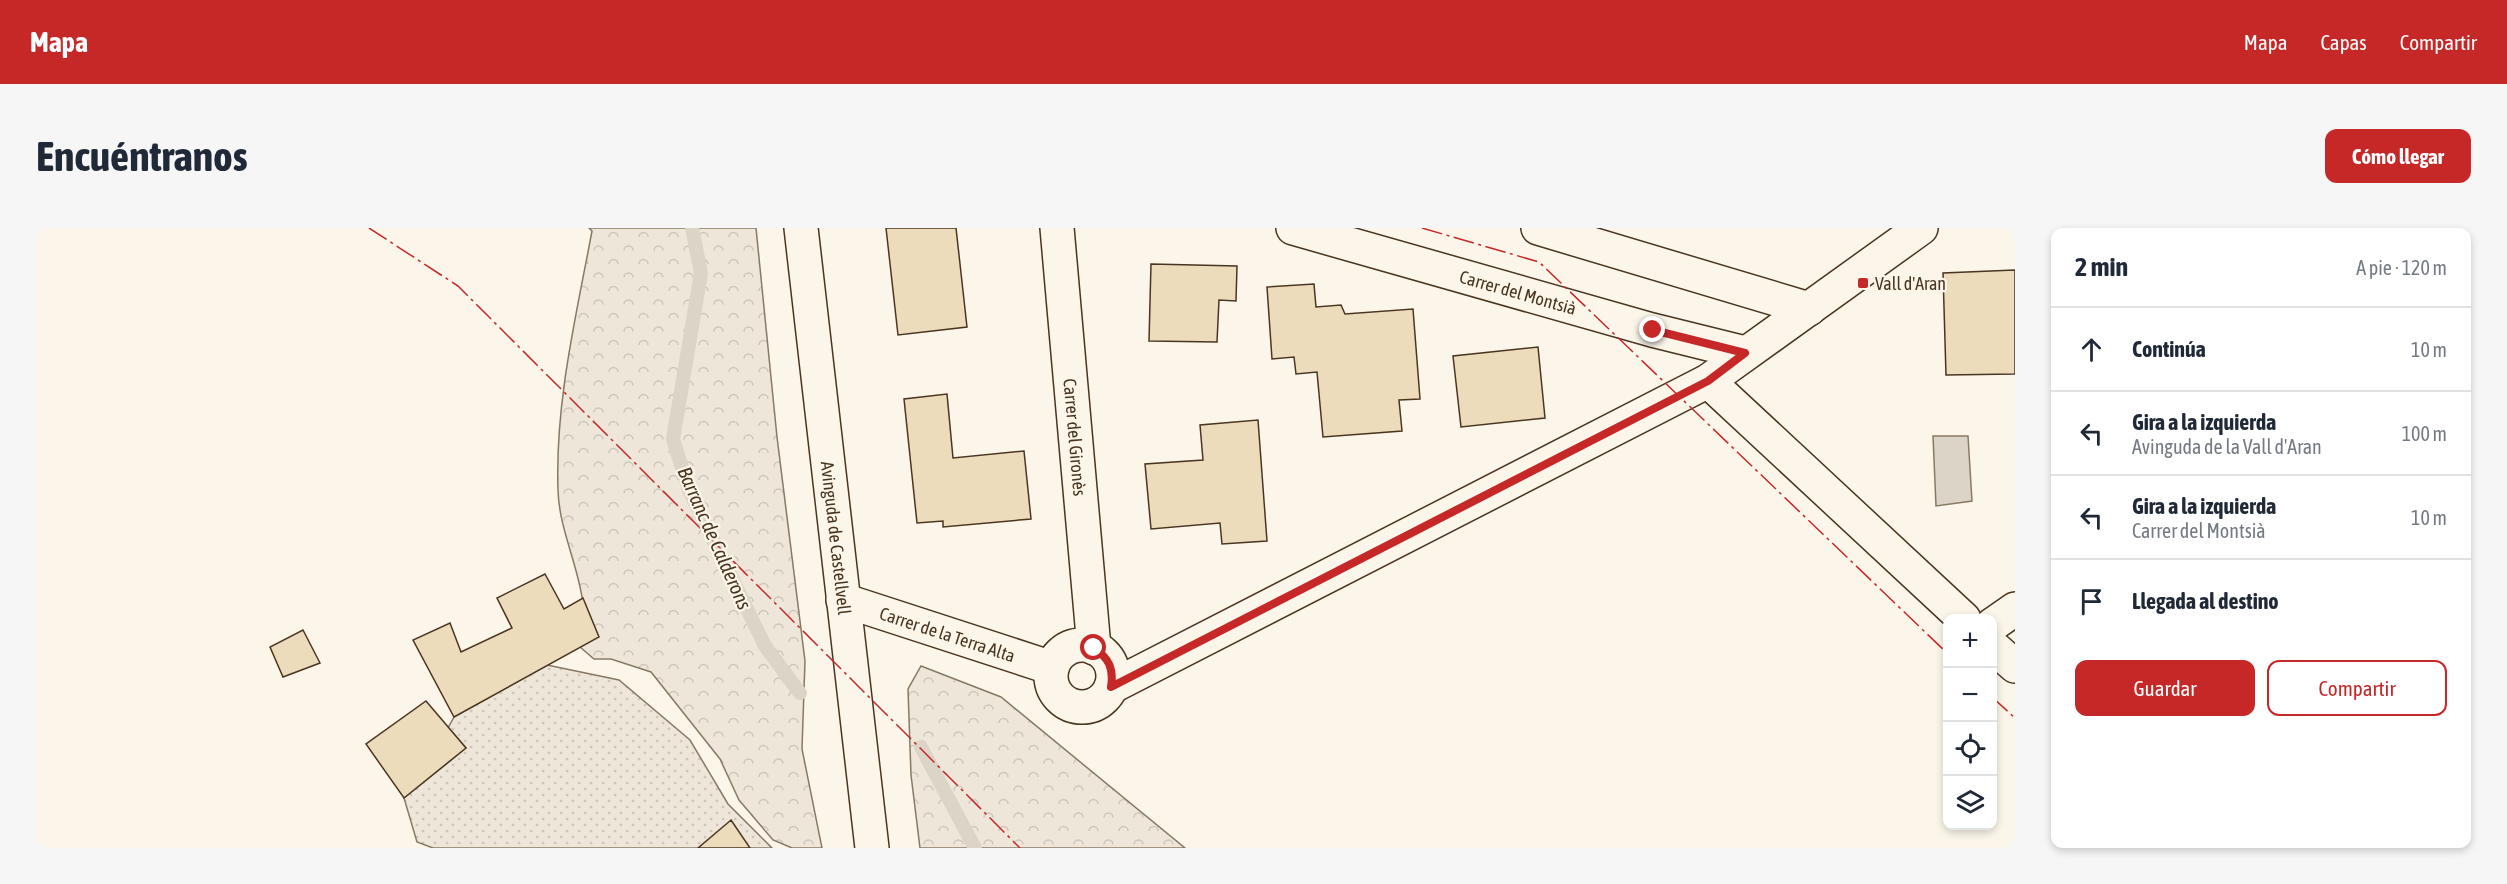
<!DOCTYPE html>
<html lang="es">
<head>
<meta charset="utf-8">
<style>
	:root { --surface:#fff; --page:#f6f6f7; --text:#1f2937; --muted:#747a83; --line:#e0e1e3; --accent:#c62828 }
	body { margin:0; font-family:"Asap Condensed",sans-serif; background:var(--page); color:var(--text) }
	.controls { position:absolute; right:18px; bottom:18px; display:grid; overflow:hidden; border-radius:12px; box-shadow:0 3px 9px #0003 }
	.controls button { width:54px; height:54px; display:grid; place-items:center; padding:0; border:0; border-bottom:2px solid var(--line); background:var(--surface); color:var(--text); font:30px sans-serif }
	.stop { position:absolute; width:18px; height:18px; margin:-14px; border:4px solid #c62828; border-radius:50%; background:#fff }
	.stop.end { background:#c62828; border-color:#fff; box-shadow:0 2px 6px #0008 }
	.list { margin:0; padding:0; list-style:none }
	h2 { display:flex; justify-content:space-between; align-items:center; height:78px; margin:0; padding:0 24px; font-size:26px }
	h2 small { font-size:20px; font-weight:400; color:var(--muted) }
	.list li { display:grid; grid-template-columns:39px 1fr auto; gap:18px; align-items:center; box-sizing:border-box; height:84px; padding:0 24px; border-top:2px solid var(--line) }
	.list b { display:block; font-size:22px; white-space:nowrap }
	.list p { margin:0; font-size:20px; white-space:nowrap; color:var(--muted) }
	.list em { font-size:20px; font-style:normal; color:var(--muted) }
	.actions { display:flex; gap:12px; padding:18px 24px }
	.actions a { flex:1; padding:14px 0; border:2px solid var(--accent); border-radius:12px; text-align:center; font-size:21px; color:var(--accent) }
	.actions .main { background:var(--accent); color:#fff }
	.icon { flex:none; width:33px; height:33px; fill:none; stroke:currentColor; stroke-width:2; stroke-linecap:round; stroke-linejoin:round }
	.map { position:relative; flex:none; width:1979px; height:620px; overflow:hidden; border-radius:12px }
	header { display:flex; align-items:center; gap:36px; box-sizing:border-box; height:84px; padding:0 30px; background:var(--accent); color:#fff }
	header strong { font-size:28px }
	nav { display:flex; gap:33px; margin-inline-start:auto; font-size:21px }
	.intro { display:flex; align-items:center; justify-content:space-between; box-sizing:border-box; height:144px; padding:0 36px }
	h1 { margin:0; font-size:42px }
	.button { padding:15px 27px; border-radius:12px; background:var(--accent); color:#fff; font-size:21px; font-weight:700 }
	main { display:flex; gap:36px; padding:0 36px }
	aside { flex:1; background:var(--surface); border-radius:12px; box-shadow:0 3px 9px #0003 }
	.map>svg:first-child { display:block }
</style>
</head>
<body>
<header>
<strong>Mapa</strong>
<nav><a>Mapa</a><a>Capas</a><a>Compartir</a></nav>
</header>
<div class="intro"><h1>Encuéntranos</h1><a class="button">Cómo llegar</a></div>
<main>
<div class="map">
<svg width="1979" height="620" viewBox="0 0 1979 620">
	<defs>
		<pattern id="forest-crowns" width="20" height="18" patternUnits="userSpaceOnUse" patternTransform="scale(1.5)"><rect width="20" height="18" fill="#ede6d9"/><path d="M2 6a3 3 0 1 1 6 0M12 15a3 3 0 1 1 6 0" fill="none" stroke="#cdc6ba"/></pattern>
		<pattern id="park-dots" width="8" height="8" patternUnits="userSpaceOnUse" patternTransform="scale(1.5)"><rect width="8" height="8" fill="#ede6d9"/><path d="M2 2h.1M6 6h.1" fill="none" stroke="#cdc6ba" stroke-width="1.8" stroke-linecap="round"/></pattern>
	</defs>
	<rect width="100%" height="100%" fill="#fbf6e9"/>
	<!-- forest -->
	<path fill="url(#forest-crowns)" stroke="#887966" stroke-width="1.5" d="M553 0H720L741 209 769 433 766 521 786 620H756L737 612 703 572 684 531 615 444 575 431H558L544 419C545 403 549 384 546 369 540 332 523 299 522 262 519 174 540 89 556 3Z
		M885 438 965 469 1149 620H884L875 547 872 461Z"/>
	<!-- park -->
	<path fill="url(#park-dots)" stroke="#887966" stroke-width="1.5" d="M511 437 583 452 654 512 692 576 736 620H397L381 614 368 570 430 520 412 500 418 489Z"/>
	<!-- water -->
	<path fill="#dcd4c6" stroke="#887966" stroke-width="1.5" d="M1897 208H1932L1936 273 1900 278Z"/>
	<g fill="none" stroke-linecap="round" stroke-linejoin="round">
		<!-- stream -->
		<path stroke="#dcd4c6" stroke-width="14" d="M656 0 665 45 637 211 653 262 729 418 764 465
			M885 519 939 620"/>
	</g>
	<!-- building -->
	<path fill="#ecdcbc" stroke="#4a3520" stroke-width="1.5" d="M850 0H920L931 99 862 107Z
		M1115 36 1201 38 1200 73 1183 72 1181 114 1113 113Z
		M1979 42V146L1910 147 1907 45Z
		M1278 56 1280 79 1305 77 1309 86 1377 81 1384 171 1363 172 1366 203 1287 209 1281 144 1260 146 1258 129 1236 131 1231 59Z
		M1502 119 1509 190 1425 199 1417 128Z
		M911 166 917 230 988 223 995 291 907 299V293L881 295 868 171Z
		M1222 192 1231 313 1186 316 1184 295 1115 301 1109 236 1167 232 1164 197Z
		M509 346 528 381 547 370 563 409 418 489 377 412 414 395 425 424 476 400 461 370Z
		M267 402 284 435 247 449 234 419Z
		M390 473 430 520 368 570 330 516Z
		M695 592 714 620H662Z"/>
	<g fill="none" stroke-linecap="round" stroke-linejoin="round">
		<defs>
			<g id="street">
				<path id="s1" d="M1021 0 1058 420"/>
				<path id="s2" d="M1257 0 1616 102 1709 125"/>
				<path d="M1502 0 1773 81"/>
				<path d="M1672 153 1928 391"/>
				<path id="s3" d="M807 372 1016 440"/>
				<path d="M1956 397 1979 381"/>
				<circle cx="1046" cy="448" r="31"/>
				<path d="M1956 418 1979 438"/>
				<path d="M1075 459 1672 153 1885 0"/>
			</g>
			<g id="secondary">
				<path id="s4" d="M765 0 836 620"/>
			</g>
		</defs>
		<!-- street casing -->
		<use href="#street" stroke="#4a3520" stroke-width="36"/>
		<!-- secondary casing -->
		<use href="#secondary" stroke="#4a3520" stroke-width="36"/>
		<!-- street -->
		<use href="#street" stroke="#fbf6e9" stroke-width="33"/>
		<!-- secondary -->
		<use href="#secondary" stroke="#fbf6e9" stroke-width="33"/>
		<!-- power -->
		<path stroke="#c62828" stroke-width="1.5" stroke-dasharray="21 4.5 3 4.5" stroke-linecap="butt" d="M333 0 422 58 984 620
			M1386 0 1503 34 1912 426
			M1956 469 1979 490"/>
	</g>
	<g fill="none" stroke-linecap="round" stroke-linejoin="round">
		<!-- route -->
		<path stroke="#c62828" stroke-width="8" d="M1058 420C1073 430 1078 441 1075 459L1672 153 1709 125 1617 102"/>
	</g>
	<!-- markers -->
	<rect fill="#c62828" stroke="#fbf6e9" stroke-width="2" x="1821" y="49" width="12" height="12" rx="3"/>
	<g text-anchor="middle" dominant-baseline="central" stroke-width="4.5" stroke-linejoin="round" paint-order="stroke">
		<!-- poi labels -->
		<g font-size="18" fill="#4a3520" stroke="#fbf6e9" text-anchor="start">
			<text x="1839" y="55">Vall d'Aran</text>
		</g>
		<!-- street labels -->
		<g font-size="18" fill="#4a3520" stroke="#fbf6e9">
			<text stroke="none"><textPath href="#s2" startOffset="234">Carrer del Montsià</textPath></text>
			<text stroke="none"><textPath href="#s1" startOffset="210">Carrer del Gironès</textPath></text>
			<text stroke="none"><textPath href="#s4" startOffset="312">Avinguda de Castellvell</textPath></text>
			<text stroke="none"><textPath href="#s3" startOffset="110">Carrer de la Terra Alta</textPath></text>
		</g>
		<!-- water labels -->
		<g font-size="20" font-style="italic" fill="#4a3520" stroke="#fbf6e9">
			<text transform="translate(679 310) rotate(66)">Barranc de Calderons</text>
		</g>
	</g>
</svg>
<div class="controls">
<button>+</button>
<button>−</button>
<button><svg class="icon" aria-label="locate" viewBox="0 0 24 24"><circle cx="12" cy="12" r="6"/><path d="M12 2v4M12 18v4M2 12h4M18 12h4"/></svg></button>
<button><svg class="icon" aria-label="layers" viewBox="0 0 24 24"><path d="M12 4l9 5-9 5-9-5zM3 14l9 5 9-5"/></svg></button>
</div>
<div class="stop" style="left:1058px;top:420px"></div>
<div class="stop end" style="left:1617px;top:102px"></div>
</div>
<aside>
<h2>2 min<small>A pie · 120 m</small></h2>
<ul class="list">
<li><svg class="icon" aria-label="ahead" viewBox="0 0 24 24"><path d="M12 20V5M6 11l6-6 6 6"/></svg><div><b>Continúa</b></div><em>10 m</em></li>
<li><svg class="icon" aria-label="left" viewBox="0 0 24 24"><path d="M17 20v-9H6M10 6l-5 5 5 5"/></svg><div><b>Gira a la izquierda</b><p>Avinguda de la Vall d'Aran</p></div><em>100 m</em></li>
<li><svg class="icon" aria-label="left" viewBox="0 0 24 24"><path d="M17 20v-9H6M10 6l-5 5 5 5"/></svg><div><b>Gira a la izquierda</b><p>Carrer del Montsià</p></div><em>10 m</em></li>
<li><svg class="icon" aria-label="arrive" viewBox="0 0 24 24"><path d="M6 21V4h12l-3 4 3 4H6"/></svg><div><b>Llegada al destino</b></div></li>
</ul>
<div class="actions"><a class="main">Guardar</a><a>Compartir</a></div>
</aside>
</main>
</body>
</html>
